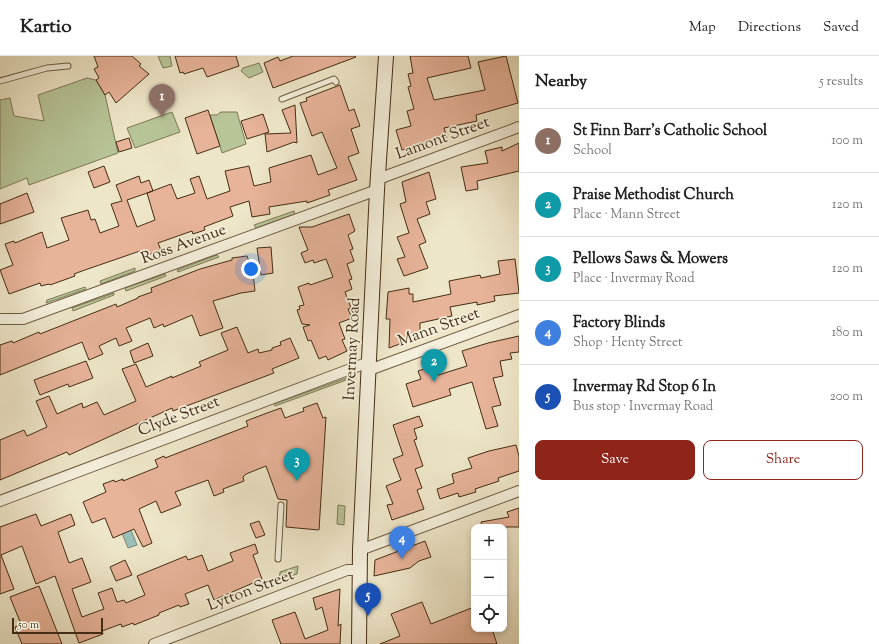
<!DOCTYPE html>
<html lang="en">
<head>
<meta charset="utf-8">
<style>
	:root { --surface:#fff; --page:#f2f2f2; --text:#222; --muted:#767676; --line:#e0e0e0; --accent:#8f2418 }
	body { margin:0; font-family:"Sorts Mill Goudy",serif; background:var(--page); color:var(--text) }
	.controls { position:absolute; right:12px; bottom:12px; display:grid; overflow:hidden; border-radius:8px; box-shadow:0 2px 6px #0003 }
	.controls button { width:36px; height:36px; display:grid; place-items:center; padding:0; border:0; border-bottom:1px solid var(--line); background:var(--surface); color:var(--text); font:20px sans-serif }
	.scale { position:absolute; left:12px; bottom:10px; width:91px; box-sizing:border-box; padding-left:4px; border:2px solid #442d13; border-top:0; font-size:11px; line-height:14px; white-space:nowrap; color:#442d13; -webkit-text-stroke:3px #f4efdc; paint-order:stroke }
	.you { position:absolute; left:251px; top:213px; width:14px; height:14px; margin:-10px; border:3px solid #fff; border-radius:50%; background:#1a73e8; box-shadow:0 0 0 6px #1a73e833 }
	.badge { display:grid; place-items:center; width:26px; height:26px; border-radius:50%; background:var(--accent); color:#fff; font-size:13px; font-weight:700 }
	.pin { position:absolute; translate:-50% -33px; filter:drop-shadow(0 1px 2px #0008) }
	.pin::after { content:''; position:absolute; top:21px; width:14px; height:12px; background:inherit; clip-path:polygon(0 0,100% 0,50% 100%) }
	.list { margin:0; padding:0; list-style:none }
	h2 { display:flex; justify-content:space-between; align-items:center; height:52px; margin:0; padding:0 16px; font-size:17px }
	h2 small { font-size:13px; font-weight:400; color:var(--muted) }
	.list li { display:grid; grid-template-columns:26px 1fr auto; gap:12px; align-items:center; box-sizing:border-box; height:64px; padding:0 16px; border-top:1px solid var(--line) }
	.list b { display:block; font-size:15px; white-space:nowrap }
	.list p { margin:0; font-size:13px; white-space:nowrap; color:var(--muted) }
	.list em { font-size:13px; font-style:normal; color:var(--muted) }
	.actions { display:flex; gap:8px; padding:12px 16px }
	.actions a { flex:1; padding:9px 0; border:1px solid var(--accent); border-radius:8px; text-align:center; font-size:14px; color:var(--accent) }
	.actions .main { background:var(--accent); color:#fff }
	.icon { flex:none; width:22px; height:22px; fill:none; stroke:currentColor; stroke-width:2; stroke-linecap:round; stroke-linejoin:round }
	.map { position:relative; flex:none; width:519px; height:588px; overflow:hidden }
	header { display:flex; align-items:center; gap:24px; box-sizing:border-box; height:56px; padding:0 20px; background:var(--surface); border-bottom:1px solid var(--line) }
	header strong { font-size:19px }
	nav { display:flex; gap:22px; margin-inline-start:auto; font-size:14px }
	main { display:flex }
	aside { flex:1; background:var(--surface) }
	.map>svg:first-child { display:block }
</style>
</head>
<body>
<header>
<strong>Kartio</strong>
<nav><a>Map</a><a>Directions</a><a>Saved</a></nav>
</header>
<main>
<div class="map">
<svg width="519" height="588" viewBox="0 0 519 588">
	<rect width="100%" height="100%" fill="#eee6c9"/>
	<filter id="stains"><feTurbulence type="fractalNoise" baseFrequency=".005" numOctaves="4"/><feColorMatrix values="0 0 0 0 .2 0 0 0 0 .09 0 0 0 0 .02 0 0 0 .5 -.17"/></filter>
	<radialGradient id="worn" r=".72"><stop offset=".6" stop-color="#630" stop-opacity="0"/><stop offset="1" stop-color="#630" stop-opacity=".3"/></radialGradient>
	<!-- green -->
	<path fill="#b7c598" stroke="#7e7956" d="M158 0H170L172 10 163 12Z
		M259 7 263 16 249 22 241 15 243 12Z
		M87 22 96 24 105 39 118 97 29 129 27 122 0 133V44L10 42 14 60 44 65 38 39Z
		M172 56 180 76 135 92 127 72Z
		M221 56H237L246 88 222 97 210 59H217Z
		M294 155 295 158 256 172 254 169Z
		M217 199 219 201 178 216 177 214Z
		M135 212V215L101 228 100 225Z
		M165 218 166 220 126 235 125 232Z
		M85 231 86 233 46 247 47 244Z
		M114 237V239L73 255 72 252Z
		M352 320 349 323 275 350 274 348Z
		M338 449 345 450 344 469 337 468Z
		M298 510 297 518 279 525 280 516Z"/>
	<!-- water -->
	<path fill="#99bfb8" stroke="#778576" d="M131 474 137 489 128 492 122 477Z"/>
	<!-- building -->
	<path fill="#e7b399" stroke="#442d13" d="M94 0H132L141 8 139 10 149 18 116 47 109 36 105 39 96 24 99 22 94 13 98 11Z
		M175 0H236L239 10 207 21 203 12 184 18 183 16 180 17Z
		M293 0H355L356 1 273 32 264 7 278 1 280 5Z
		M410 0H468L471 12 427 22 434 44 485 34 478 6 506 0 518 47 476 59 477 65 444 72 447 81 402 94 396 74 411 70 407 55 414 53 408 31 411 30 408 18 413 17Z
		M340 29 349 55 354 53 360 70 351 73 359 97 348 101 357 124 328 134 330 139 307 147V145L269 151 270 158 252 161 249 145 230 151 233 160 204 171 205 174 193 178 192 175 158 187 161 194 142 201 140 195 82 215 74 218 75 220 50 229 49 228 41 230 40 227 9 238 0 214 13 209 5 188 14 185 15 187 42 176 47 192 69 184 61 162 88 154 91 164 95 163 100 177 119 170 111 148 122 145 116 129 139 120 141 127 149 124 153 135 127 144 137 171 155 164 147 137 171 128 177 143 195 137 190 123 199 120 207 143 230 135 225 115 249 110 254 130 271 126 269 112 311 99 318 119 337 112 322 76 312 80 300 47 307 45 306 42Z
		M295 49 297 87 294 86 267 96 265 78 291 77 282 54Z
		M208 54 220 90 197 98 185 62Z
		M263 58 269 76 247 83 241 65Z
		M129 82 132 92 119 96 116 86Z
		M519 87V115L477 125 478 133 466 135 461 111 488 107 485 95 502 91V95Z
		M104 110 110 126 94 132 88 116Z
		M429 116 436 143 426 146 430 158 417 163 426 186 419 189 428 212 404 220 397 203 405 201 397 181 409 177 400 148 406 146 402 126Z
		M27 137 34 156 0 168V148Z
		M349 158 355 175 348 179 353 193 350 194 354 205 347 208 352 223 349 224 352 233 345 236 351 252 348 253 352 262 339 267 345 283 342 284 347 295 328 304 326 300 319 303 311 284 308 285 303 271 310 269 302 268 297 254 300 253 299 250 304 249 298 231 309 227 310 229 333 221 326 203 314 207 313 204 305 207 301 197 308 194 299 171H312Z
		M271 191 273 217 261 219 257 192Z
		M247 200 253 217 255 235 241 237 213 245 223 272 200 280 192 259 164 271 163 268 154 272 150 262 126 272 132 285 119 290 116 282 99 290 103 298 89 304 82 286 0 319V289L12 285 13 287 39 276 40 278 116 248 117 251 138 242V241L152 236 151 232 200 213 232 204V202Z
		M515 203 519 237 494 240 495 245 477 249V246L450 251 452 260 420 267V279L410 280V284L389 292 390 263H386L388 236 409 232V238H413V246L451 238 449 225 480 219 481 222 500 218 498 205Z
		M237 271 248 297 258 293 259 297 272 294V292L281 289 280 286 290 282 299 302 272 313 274 317 173 355 172 352 69 399 67 396 0 424V384L24 374 27 380 47 371 36 345 49 340 57 358 82 347 83 352 97 346 104 359 136 345 122 313 136 308 146 331 172 320V322L201 310 199 306 228 294 221 277Z
		M519 280V296L510 297 512 303 500 305 503 320 493 322 501 349 492 351 498 370 486 373 472 326 449 333 451 339 413 351 406 328 421 323 418 315 433 310 435 320 467 310 462 295 488 287Z
		M148 287 153 300 134 307 130 295Z
		M86 305 93 322 69 331 68 328 40 339 34 324Z
		M317 347 323 362 326 361 319 474 286 471 287 444 278 443 266 410 246 418 243 421 244 425 223 433 224 436 214 440 208 424 175 436 181 449 161 457 156 445 139 453 152 487 143 491 134 473 113 482 105 462 92 467 83 446 106 436 103 428 114 424 115 426 123 423V425L158 411 155 404 164 400 165 402 248 370 246 365 267 357 281 352 285 362 304 355 303 352Z
		M419 360 423 370 414 373 417 383 414 384 423 410 415 413 422 432 417 434 424 453 392 464 387 449 393 448 386 430 401 424 393 403 403 399 393 369Z
		M516 389 519 400V415L498 422 499 425 475 433 476 436 459 441 458 437 440 443 437 433 454 427 452 418 472 412 468 402 489 395Z
		M519 452V471H482L481 466 509 461 507 456Z
		M36 458 41 470 71 458 75 469 58 476 69 507 82 502 91 526 72 533 82 561 104 553 98 537 112 532 117 546 124 544 126 547 145 539 137 520 186 500 188 504 202 499 208 515 233 505 230 497 255 488 258 497 253 499 262 523 214 544 208 529 185 538 189 548 180 551 179 549 159 557V559L134 569 133 567 122 571 121 568 102 575 103 578 79 587 55 520 36 528 22 490 1 499 14 533 0 538V471Z
		M259 465 265 479 256 482 250 468Z
		M425 485 431 501 419 505 410 512 374 520 375 504Z
		M125 504 132 519 116 525 110 511Z
		M39 530 62 588H22L15 571 21 568 10 541Z
		M340 533 338 570 341 568 340 588H281L272 564 295 556 305 583 328 574 322 551 316 554 313 542Z
		M422 546 431 568 474 551V573H492L497 588H380L400 580 391 558Z"/>
	<g fill="none" stroke-linecap="round" stroke-linejoin="round">
		<defs>
			<path id="lane" d="M0 25 47 12 68 10
				M282 43 334 23 336 26
				M278 503 281 449"/>
			<path id="street" d="M378 123 519 71
				M0 263H23L377 134
				M369 314 519 259
				M0 445 369 306
				M360 494 519 435
				M154 588 347 514H360"/>
			<path id="secondary" d="M359 588 360 494 377 134 386 0"/>
		</defs>
		<!-- lane casing -->
		<use href="#lane" stroke="#6e5b40" stroke-width="7"/>
		<!-- street casing -->
		<use href="#street" stroke="#6e5b40" stroke-width="12"/>
		<!-- secondary casing -->
		<use href="#secondary" stroke="#442d13" stroke-width="16"/>
		<!-- lane -->
		<use href="#lane" stroke="#f4efdc" stroke-width="5"/>
		<!-- street -->
		<use href="#street" stroke="#f4efdc" stroke-width="10"/>
		<!-- secondary -->
		<use href="#secondary" stroke="#f4efdc" stroke-width="14"/>
	</g>
	<g text-anchor="middle" dominant-baseline="central" stroke-width="3.5" stroke-linejoin="round" paint-order="stroke">
		<!-- street labels -->
		<g font-size="16" fill="#442d13" stroke="#f4efdc">
			<text transform="translate(443 83) rotate(-20)">Lamont Street</text>
			<text transform="translate(184 189) rotate(-20)">Ross Avenue</text>
			<text transform="translate(439 272) rotate(-20)">Mann Street</text>
			<text transform="translate(353 293) rotate(-87)">Invermay Road</text>
			<text transform="translate(179 361) rotate(-21)">Clyde Street</text>
			<text transform="translate(251 535) rotate(-21)">Lytton Street</text>
		</g>
	</g>
	<rect width="100%" height="100%" filter="url(#stains)"/>
	<rect width="100%" height="100%" fill="url(#worn)"/>
</svg>
<div class="controls">
<button>+</button>
<button>−</button>
<button><svg class="icon" aria-label="locate" viewBox="0 0 24 24"><circle cx="12" cy="12" r="6"/><path d="M12 2v4M12 18v4M2 12h4M18 12h4"/></svg></button>
</div>
<div class="scale">50 m</div>
<div class="you"></div>
<div class="pin badge" style="left:162px;top:61px;background:#8d6e63">1</div>
<div class="pin badge" style="left:434px;top:326px;background:#0f9aa8">2</div>
<div class="pin badge" style="left:297px;top:425px;background:#0f9aa8">3</div>
<div class="pin badge" style="left:402px;top:503px;background:#3f7fe0">4</div>
<div class="pin badge" style="left:368px;top:560px;background:#1a4fb4">5</div>
</div>
<aside>
<h2>Nearby<small>5 results</small></h2>
<ul class="list">
<li><span class="badge" style="background:#8d6e63">1</span><div><b>St Finn Barr's Catholic School</b><p>School</p></div><em>100 m</em></li>
<li><span class="badge" style="background:#0f9aa8">2</span><div><b>Praise Methodist Church</b><p>Place · Mann Street</p></div><em>120 m</em></li>
<li><span class="badge" style="background:#0f9aa8">3</span><div><b>Pellows Saws &amp; Mowers</b><p>Place · Invermay Road</p></div><em>120 m</em></li>
<li><span class="badge" style="background:#3f7fe0">4</span><div><b>Factory Blinds</b><p>Shop · Henty Street</p></div><em>180 m</em></li>
<li><span class="badge" style="background:#1a4fb4">5</span><div><b>Invermay Rd Stop 6 In</b><p>Bus stop · Invermay Road</p></div><em>200 m</em></li>
</ul>
<div class="actions"><a class="main">Save</a><a>Share</a></div>
</aside>
</main>
</body>
</html>
